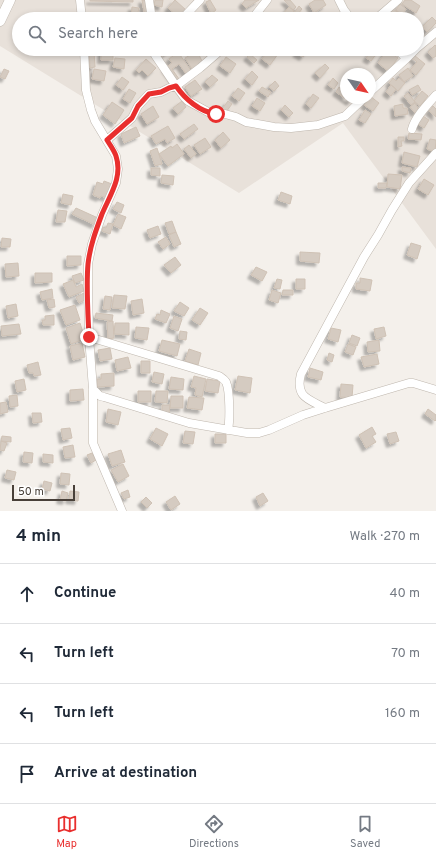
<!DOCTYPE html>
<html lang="en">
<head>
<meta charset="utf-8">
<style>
	:root { --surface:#fff; --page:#f2f2f3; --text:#1f2937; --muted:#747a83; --line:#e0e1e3; --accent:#e92f2e }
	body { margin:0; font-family:Overpass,sans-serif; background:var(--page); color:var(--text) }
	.compass { position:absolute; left:340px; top:68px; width:36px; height:36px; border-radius:50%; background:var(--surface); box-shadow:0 2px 6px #0003; rotate:124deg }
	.scale { position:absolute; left:12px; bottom:10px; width:63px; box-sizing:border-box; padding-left:4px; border:2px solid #484039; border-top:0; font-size:11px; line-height:14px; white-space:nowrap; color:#484039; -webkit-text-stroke:3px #fff; paint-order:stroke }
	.stop { position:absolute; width:12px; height:12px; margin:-9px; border:3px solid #e92f2e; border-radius:50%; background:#fff }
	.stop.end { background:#e92f2e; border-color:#fff; box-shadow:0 1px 4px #0008 }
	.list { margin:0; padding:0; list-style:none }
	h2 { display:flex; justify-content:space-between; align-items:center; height:52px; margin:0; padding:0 16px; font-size:17px }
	h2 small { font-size:13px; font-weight:400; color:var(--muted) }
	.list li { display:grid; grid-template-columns:26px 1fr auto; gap:12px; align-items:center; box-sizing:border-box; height:60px; padding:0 16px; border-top:1px solid var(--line) }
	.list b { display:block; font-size:15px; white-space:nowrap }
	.list em { font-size:13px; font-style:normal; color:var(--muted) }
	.icon { flex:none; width:22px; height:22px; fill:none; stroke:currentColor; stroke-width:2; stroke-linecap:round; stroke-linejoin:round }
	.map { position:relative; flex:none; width:436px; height:511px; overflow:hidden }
	.search { position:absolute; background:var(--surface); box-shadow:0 2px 6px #0003; left:12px; right:12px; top:12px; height:44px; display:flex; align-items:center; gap:10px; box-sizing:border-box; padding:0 14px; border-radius:22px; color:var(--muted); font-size:15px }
	.sheet { height:292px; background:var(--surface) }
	nav { display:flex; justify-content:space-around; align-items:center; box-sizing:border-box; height:56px; border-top:1px solid var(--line); background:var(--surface); font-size:11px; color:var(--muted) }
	nav a { display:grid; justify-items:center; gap:2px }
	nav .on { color:var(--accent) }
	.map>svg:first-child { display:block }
</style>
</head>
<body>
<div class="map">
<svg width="436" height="511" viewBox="0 0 436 511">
	<defs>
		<filter id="shadow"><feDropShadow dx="-3.5" dy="3.5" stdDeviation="1" flood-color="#0004"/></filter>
	</defs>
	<rect width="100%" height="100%" fill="#f4f0eb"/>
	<!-- residential -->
	<path fill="#e8e1da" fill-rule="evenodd" d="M0 0H436V249L343 123 239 193 0 46ZM19 19H417V49H19ZM346 74H370V98H346Z"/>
	<!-- building -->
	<path fill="#d5cbc1" stroke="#cfc2b5" filter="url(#shadow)" d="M90 0H133V2L90 1Z
		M142 0H146L149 17H145Z
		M155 0H163L162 7 154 5Z
		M175 0 186 10 179 18 168 8Z
		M210 0 216 10 211 14 206 2Z
		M245 0H259L246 8 242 4Z
		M284 0H290L296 7 293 10Z
		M315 0H323L326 5 314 13 309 4Z
		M405 0H411L420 6 416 13 402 4Z
		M400 4 406 9 402 15 396 10Z
		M299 6 302 9 294 19H292L290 18Z
		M132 7 139 8 137 17 131 16Z
		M289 7 294 11 287 19H278Z
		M392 8 402 16 400 19H388L385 17Z
		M301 12 309 18 308 19H296Z
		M432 17 436 21V23L427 32 422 27Z
		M435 45 436 46V56L433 58 428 52Z
		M89 49H100V51H94L95 67 90 68Z
		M102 49H113V60H101Z
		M156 49H172L161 57 156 50Z
		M269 49H271L278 54 270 65 262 59Z
		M300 49H309L303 57 296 53Z
		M373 49H380L371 61 366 58Z
		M387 50 398 58 388 71 378 63Z
		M197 51 203 63 192 69 185 58Z
		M178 52 192 72 187 75 179 64 172 69 179 79 175 82 165 68 172 63 169 59Z
		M250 54 257 60 254 63 247 57Z
		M414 55 425 64 416 75 410 70 417 62 412 58Z
		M226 57 236 64 230 73 220 66Z
		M115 58 125 59 124 69 113 67Z
		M146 59 156 68 148 76 142 70 139 73 136 70Z
		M325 64 329 68 320 78 315 73Z
		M408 68 413 76 404 82 399 75Z
		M4 69 9 71 5 79 0 77Z
		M94 69 106 71 104 81 92 79Z
		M252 71 258 77 252 85 245 79Z
		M212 75 218 80 210 87 205 82Z
		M122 77 129 82 123 90 116 85Z
		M333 78 338 83 334 89 328 85Z
		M393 78 396 81 399 78 405 83 398 91 389 83Z
		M195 80 202 89 191 96 185 87Z
		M275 81 279 86 274 91 269 87Z
		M391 85 396 89 391 96 386 92Z
		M418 85 421 90 412 95 409 90Z
		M262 87 271 92 268 97 259 91Z
		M339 87 346 92V98H353L350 102 336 92Z
		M238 88 245 93 239 101 232 96Z
		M129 89 136 93 130 103 123 99Z
		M422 91 428 96 420 106 414 101Z
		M408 93 415 102 411 105 404 96Z
		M313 94 319 98 311 108 306 104Z
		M370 96 379 103 373 111 364 105 369 98H370Z
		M257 98 265 103 260 111 252 106Z
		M182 101 186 107 178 114 173 108Z
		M228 101 232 104 226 112 222 109Z
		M112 102 124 110 115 124 103 115Z
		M415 103 419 110 415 113 410 107Z
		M403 104V108H407L408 114 395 116 394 106Z
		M285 105 293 113 289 117 281 110Z
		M153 106 159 117 147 124 141 114Z
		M433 106 436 109V117L429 111Z
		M365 110 371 114 365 123 359 120Z
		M423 116 429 120 424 128 418 124Z
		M194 124 198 129 184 139 180 134Z
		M168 126 175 138 167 143 165 139 156 144 151 136Z
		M136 127 140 136 124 143 121 134Z
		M223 132 230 140 221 148 215 140Z
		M409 133 422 134 421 140 408 139Z
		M398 137H404V141H401L402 146 398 147Z
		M205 138 211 147 200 154 194 145Z
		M430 139 436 140 435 152 427 149Z
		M177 144 184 154 168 166 159 154 171 146 172 148Z
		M189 145 196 154 191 158 184 149Z
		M157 148 162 164 155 166 150 151Z
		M404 152 420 156 417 167 402 163Z
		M402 167 411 168 410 173 402 171Z
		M151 168H160V176L151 175Z
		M388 174 402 175 400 189 387 187Z
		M162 175 174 176 173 185 161 183Z
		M424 179 434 185 428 195 418 189Z
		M104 181 112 184 107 198 101 196 100 198 93 195 97 182 103 184Z
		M378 183H387L386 188H378Z
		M281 192 292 196 290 204 278 200Z
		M63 194 73 196 71 205 61 203Z
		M117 202 124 205 121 213 113 209Z
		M76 208 98 218 95 225 72 214Z
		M58 210 67 211 65 222H56Z
		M118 214 126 217 121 229 113 225Z
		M172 221 176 232 169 234 165 223Z
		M108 223 113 224 110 234 102 231 103 227 106 228Z
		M158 226 161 234 150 238 147 230Z
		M176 232 181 244 174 247 169 235Z
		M166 237 170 244 163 249 158 242Z
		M2 238 11 239 10 247H1Z
		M411 243 421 246 417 259 407 255Z
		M300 252 320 253 319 263 300 261Z
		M67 256H81V265L67 266Z
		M175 257 181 265 171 273 164 265Z
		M18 263 19 276 6 277 5 264Z
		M256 267 267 272 262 281 251 275Z
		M35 273H52V282L35 283Z
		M81 273 84 280 75 283 72 276Z
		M360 278 372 280 370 291 356 289V283H360Z
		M277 279 282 280 280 289 274 288Z
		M296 279H305V289H296Z
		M73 280 76 287 82 284 84 291 69 297 63 284Z
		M52 289 53 298 42 300 40 292Z
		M272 290 281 293 278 303 269 300Z
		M283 290H293V295H282Z
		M84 293 87 299 79 303 76 297Z
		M114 295 127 296 125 309 112 308Z
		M105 296 112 297 110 310 103 309Z
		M54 299 55 307 49 308 47 300Z
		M142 299 144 313 133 315 131 301Z
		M180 302 189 308 184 316 174 311Z
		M16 304 18 316 8 318 6 306Z
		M75 305 80 320 66 325 60 310Z
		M200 308 208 313 200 325 192 320Z
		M161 310 170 314 166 323 155 319 157 314 160 315Z
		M96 313 113 315 112 321 95 318Z
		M54 315V325H43L42 320H45V316Z
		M174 316 182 319 178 331 170 328Z
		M113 321 114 338 108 339 107 322Z
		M80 323 85 339 71 344 66 328Z
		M115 323H129V335L114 334Z
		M19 324 21 334 2 336 1 326Z
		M136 327 149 328 147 340 135 338Z
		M384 327 386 336 376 339 374 329Z
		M331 328 341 330 338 342 328 339Z
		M180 331 187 332 186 340 179 339Z
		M352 335 360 338 357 346 349 343Z
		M162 340 180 344 177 356 159 351Z
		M379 340 380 351 368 352 367 342Z
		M82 343 85 357 73 360 70 346Z
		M348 344 356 347 353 355 345 352Z
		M110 348 112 359 100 361 98 350Z
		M189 349 201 353 198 365 185 361Z
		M329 353 334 355 332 362 327 360Z
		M377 354 379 364 364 367 361 357Z
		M128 357 131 368 117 371 115 360Z
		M141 361H150V373H141Z
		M38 362 41 375 34 376 33 373H29L27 365Z
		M310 368 323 372 321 380 308 377Z
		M154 372 164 374 162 384 152 382Z
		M114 373V386L97 387V379H101V374Z
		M194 376 206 379 202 397 195 395 196 388 191 387Z
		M238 376 252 378 250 393 235 390Z
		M171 377 184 379 183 390 169 389Z
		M24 379 26 390 17 392 15 381Z
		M207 379 220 381 218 393 205 391Z
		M341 384 353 385 352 398 340 397Z
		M83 389 84 400 70 401V390Z
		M138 391H151V402H138Z
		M156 391H168L167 403 155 402Z
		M17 395 18 406 10 407 9 396Z
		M171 396H183V408H170Z
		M189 397 204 398 202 410 187 408Z
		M6 402 8 412 0 414V403Z
		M162 405H170L169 414H162Z
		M108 409 121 412 118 425 106 422Z
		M428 409 436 415V420L435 421 425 414Z
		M32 413H41L42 422 33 423Z
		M372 427 376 434 372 436 376 442 366 448 359 435Z
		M70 428 72 438 63 440 61 429Z
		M156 428 168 434 162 446 150 439Z
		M185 431 195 432 193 444 183 443Z
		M396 432 399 441 390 444 387 434Z
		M215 434H226V443H215Z
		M2 436 11 437V442L1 441Z
		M1 441 7 443 4 451 0 450Z
		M73 445 75 457 65 458 63 447Z
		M121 450 125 462 112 466 108 454Z
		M24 452 33 453 32 463 23 462Z
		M92 453 96 460 91 463 87 455Z
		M43 454 53 455V463L43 462Z
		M123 464 129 476 118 482 111 470Z
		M7 470 16 472 14 480 5 478Z
		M61 473 70 474 69 485 60 484Z
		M44 481 52 483 50 491 42 489Z
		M128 490 130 497 124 499 121 493Z
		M62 491 68 493 66 501 60 500Z
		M70 491 79 492 78 501 69 500Z
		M263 493 268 501 260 506 256 497Z
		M175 496 180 504 171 510 166 502Z
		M146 497 152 503 147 508 141 502Z"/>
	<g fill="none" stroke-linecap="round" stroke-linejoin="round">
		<defs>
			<path id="minor" d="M80 0 82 19
				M149 0 152 19
				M339 0 344 10 351 19
				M182 19 200 0
				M252 19 267 0
				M376 19 398 0
				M417 48 436 32
				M84 49 86 90 91 110 95 121 116 156 118 169 116 183 102 215 92 244 88 264V285L89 337 93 389V443L122 511
				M222 49 200 68 176 86 184 97 188 101 208 112 225 114 236 117 246 122 274 127 291 128 318 125 345 116 364 98
				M395 49 402 54 406 59 416 49
				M370 92 406 59
				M412 129C415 117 428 104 436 95
				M107 140 132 118 138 106 149 94 161 92 169 88 176 86 155 55 154 49
				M89 337 219 376C222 378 224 379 226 382 230 391 230 420 228 430
				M93 389 100 396 104 397 189 423 247 433H259L269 430 303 415 325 408 409 383H413L436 390
				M325 408C308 399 295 397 301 374L364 257 378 235 392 210 409 183 436 153"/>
			<path id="tertiary" d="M0 21 10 0"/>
		</defs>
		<!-- minor casing -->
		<use href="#minor" stroke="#bfb7ae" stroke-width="9"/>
		<!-- tertiary casing -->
		<use href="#tertiary" stroke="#bfb7ae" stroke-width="11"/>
		<!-- minor -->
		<use href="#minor" stroke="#fff" stroke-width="8"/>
		<!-- tertiary -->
		<use href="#tertiary" stroke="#fff" stroke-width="10"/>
	</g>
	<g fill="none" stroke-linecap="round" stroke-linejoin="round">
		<!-- route -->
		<path stroke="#e92f2e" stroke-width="5" d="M89 337C88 314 86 286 88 264 90 246 96 230 102 214 110 195 123 177 116 156 114 150 110 145 107 140L132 118 138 106 149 94 161 92 169 88 176 86C185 99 200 112 216 114"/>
	</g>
</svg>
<svg class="compass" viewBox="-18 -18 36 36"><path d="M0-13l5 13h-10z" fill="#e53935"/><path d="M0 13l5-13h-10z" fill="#747a83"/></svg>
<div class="scale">50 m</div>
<div class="stop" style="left:216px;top:114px"></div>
<div class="stop end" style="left:89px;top:337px"></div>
<div class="search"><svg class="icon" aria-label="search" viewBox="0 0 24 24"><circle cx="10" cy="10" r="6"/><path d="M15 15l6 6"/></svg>Search here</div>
</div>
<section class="sheet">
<h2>4 min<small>Walk · 270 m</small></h2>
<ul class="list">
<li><svg class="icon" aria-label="ahead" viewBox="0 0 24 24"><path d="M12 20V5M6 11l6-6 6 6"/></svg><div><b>Continue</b></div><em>40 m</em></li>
<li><svg class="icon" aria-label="left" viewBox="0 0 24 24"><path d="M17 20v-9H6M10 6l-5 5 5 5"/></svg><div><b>Turn left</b></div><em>70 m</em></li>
<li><svg class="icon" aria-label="left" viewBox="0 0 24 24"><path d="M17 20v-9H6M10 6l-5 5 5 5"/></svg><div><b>Turn left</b></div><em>160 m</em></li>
<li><svg class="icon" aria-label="arrive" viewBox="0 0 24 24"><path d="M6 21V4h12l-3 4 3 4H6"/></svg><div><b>Arrive at destination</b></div></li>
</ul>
</section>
<nav>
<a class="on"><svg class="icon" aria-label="map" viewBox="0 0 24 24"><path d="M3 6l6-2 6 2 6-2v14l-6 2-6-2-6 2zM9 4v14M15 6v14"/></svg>Map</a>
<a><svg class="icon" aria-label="directions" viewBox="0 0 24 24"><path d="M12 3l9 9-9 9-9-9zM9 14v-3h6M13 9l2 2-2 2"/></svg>Directions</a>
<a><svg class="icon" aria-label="saved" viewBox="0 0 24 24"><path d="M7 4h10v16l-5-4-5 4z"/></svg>Saved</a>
</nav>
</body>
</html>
